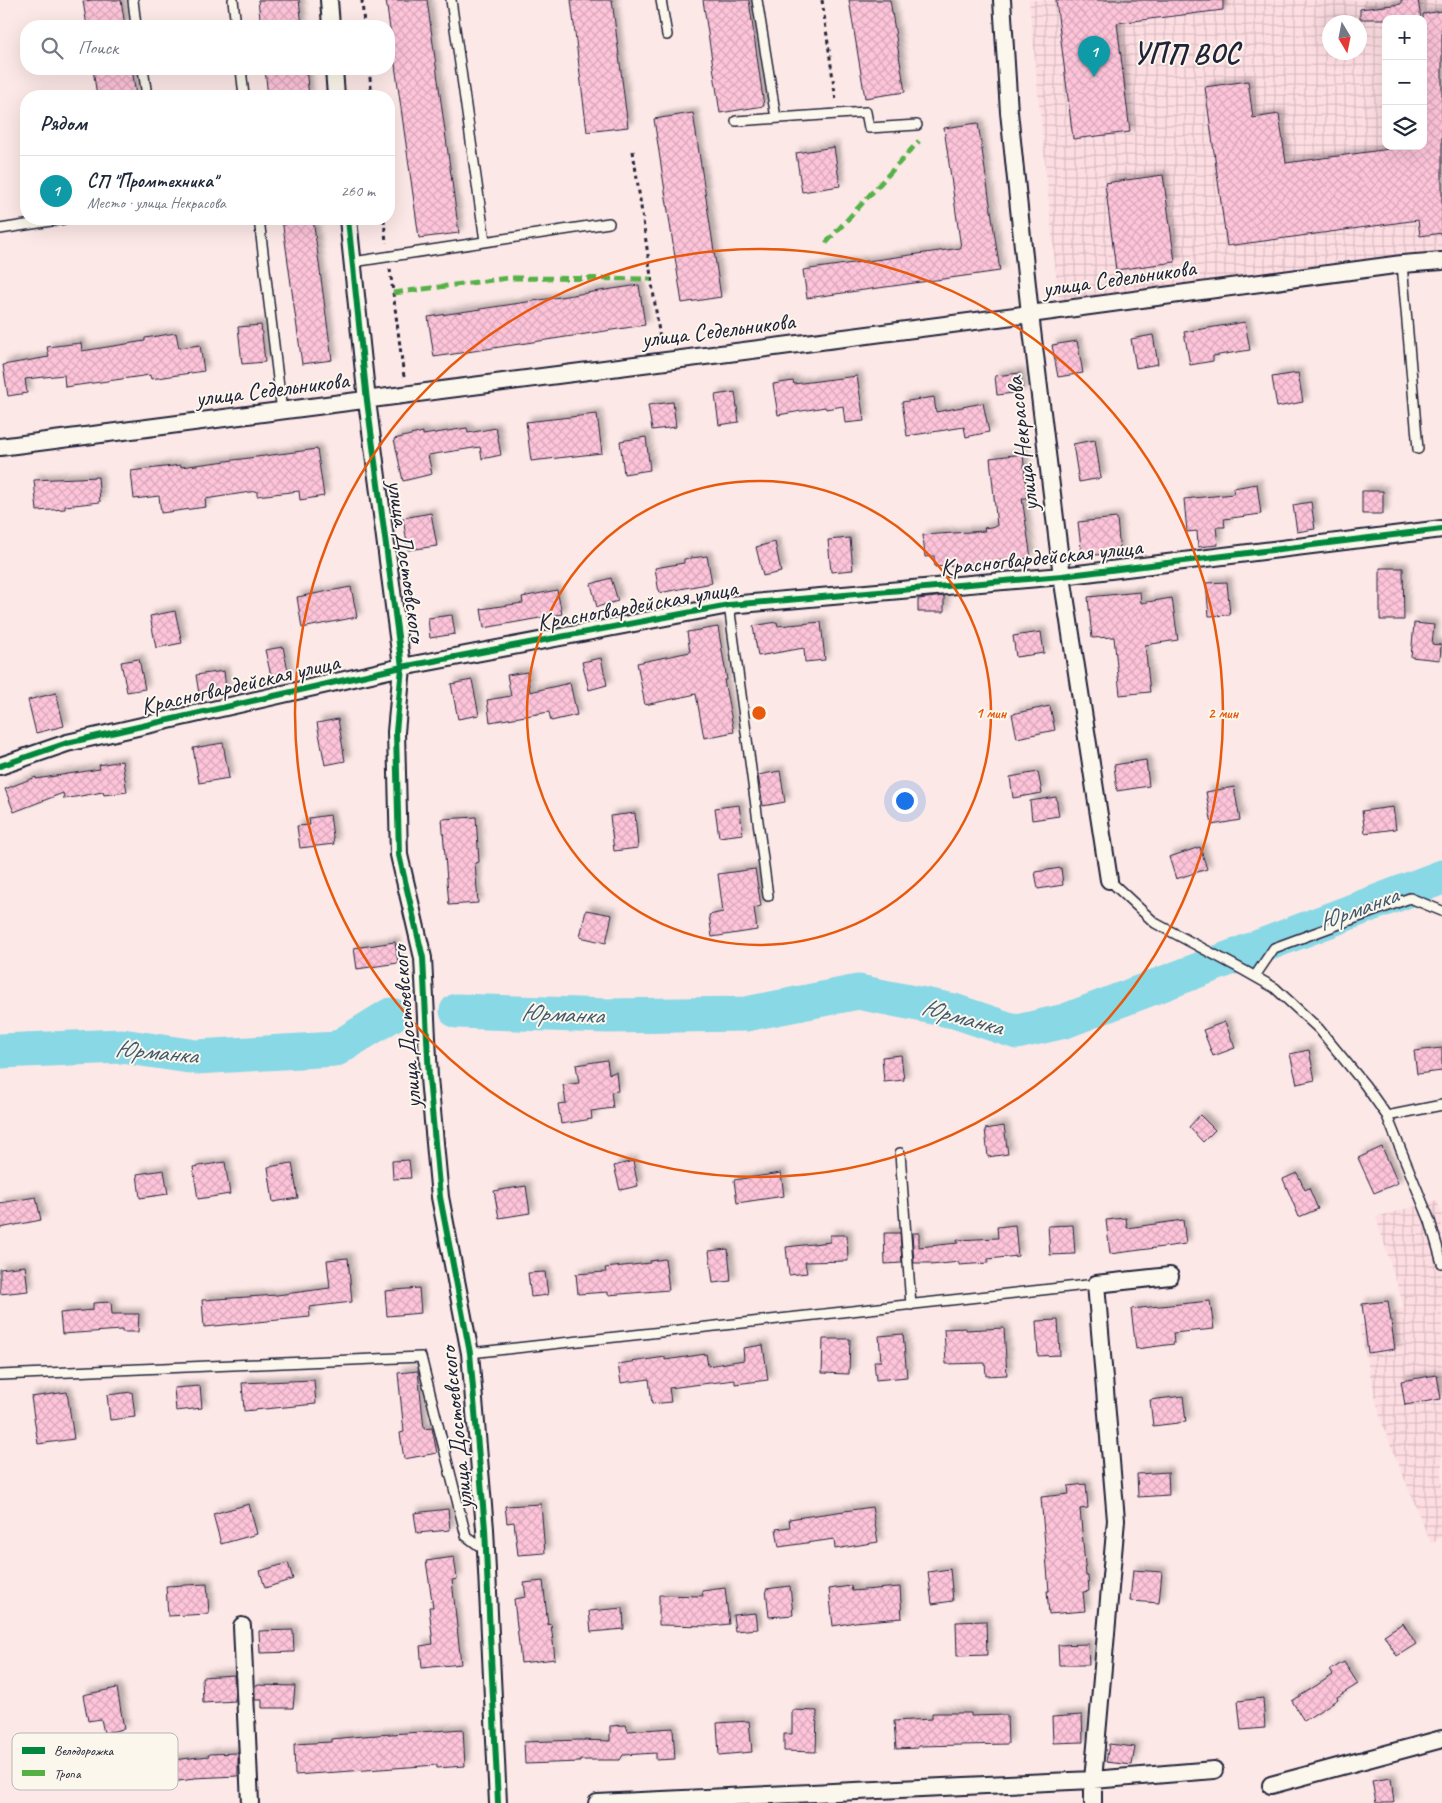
<!DOCTYPE html>
<html lang="ru">
<head>
<meta charset="utf-8">
<style>
	:root { --surface:#fff; --page:#f6f6f7; --text:#1f2937; --muted:#747a83; --line:#e0e1e3; --accent:#0b8043 }
	body { margin:0; font-family:Caveat,sans-serif; background:var(--page); color:var(--text) }
	.controls { position:absolute; right:15px; top:15px; display:grid; overflow:hidden; border-radius:10px; box-shadow:0 5px 20px #0002 }
	.controls button { width:45px; height:45px; display:grid; place-items:center; padding:0; border:0; border-bottom:1px solid var(--line); background:var(--surface); color:var(--text); font:25px sans-serif }
	.compass { position:absolute; left:1322px; top:15px; width:45px; height:45px; border-radius:50%; background:var(--surface); box-shadow:0 5px 20px #0002; rotate:170deg }
	.you { position:absolute; left:904px; top:800px; width:18px; height:18px; margin:-12px; border:4px solid #fff; border-radius:50%; background:#1a73e8; box-shadow:0 0 0 8px #1a73e833 }
	.badge { display:grid; place-items:center; width:32px; height:32px; border-radius:50%; background:var(--accent); color:#fff; font-size:16px; font-weight:700 }
	.pin { position:absolute; translate:-50% -41px; filter:drop-shadow(0 1px 2px #0008) }
	.pin::after { content:''; position:absolute; top:26px; width:18px; height:15px; background:inherit; clip-path:polygon(0 0,100% 0,50% 100%) }
	.list { margin:0; padding:0; list-style:none }
	h2 { display:flex; justify-content:space-between; align-items:center; height:65px; margin:0; padding:0 20px; font-size:21px }
	h2 small { font-size:16px; font-weight:400; color:var(--muted) }
	.list li { display:grid; grid-template-columns:32px 1fr auto; gap:15px; align-items:center; box-sizing:border-box; height:70px; padding:0 20px; border-top:1px solid var(--line) }
	.list b { display:block; font-size:19px; white-space:nowrap }
	.list p { margin:0; font-size:16px; white-space:nowrap; color:var(--muted) }
	.list em { font-size:16px; font-style:normal; color:var(--muted) }
	.icon { flex:none; width:28px; height:28px; fill:none; stroke:currentColor; stroke-width:2; stroke-linecap:round; stroke-linejoin:round }
	.map { position:relative; flex:none; width:1442px; height:1803px; overflow:hidden }
	.search { position:absolute; background:var(--surface); box-shadow:0 5px 20px #0002; left:20px; top:20px; width:375px; height:55px; display:flex; align-items:center; gap:12px; box-sizing:border-box; padding:0 18px; border-radius:20px; color:var(--muted); font-size:19px }
	.panel { position:absolute; background:var(--surface); box-shadow:0 5px 20px #0002; left:20px; top:90px; width:375px; height:135px; border-radius:20px }
	.map>svg:first-child { display:block }
</style>
</head>
<body>
<div class="map">
<svg width="1442" height="1803" viewBox="0 0 1442 1803">
	<defs>
		<pattern id="industrial-grid" width="8" height="8" patternUnits="userSpaceOnUse" patternTransform="scale(1.25)"><rect width="8" height="8" fill="#fddde2"/><path d="M0 4h8M4 0v8" fill="none" stroke="#d9bdc3"/></pattern>
		<pattern id="building-cross-hatch" width="8" height="8" patternUnits="userSpaceOnUse" patternTransform="scale(1.25)"><rect width="8" height="8" fill="#fec4d9"/><path d="M0 0l8 8M0 8l8-8" fill="none" stroke="#d9a8bb"/></pattern>
		<filter id="shadow"><feDropShadow dx="4.5" dy="-4.5" stdDeviation="2.5" flood-color="#0004"/></filter>
	</defs>
	<rect width="100%" height="100%" fill="#fce8e6"/>
	<filter id="ink" filterUnits="userSpaceOnUse"><feTurbulence type="fractalNoise" baseFrequency=".02" numOctaves="2"/><feDisplacementMap in="SourceGraphic" scale="10" xChannelSelector="R" yChannelSelector="G"/><feConvolveMatrix kernelMatrix="1 2 1 2 8 2 1 2 1" color-interpolation-filters="sRGB"/></filter>
	<g filter="url(#ink)">
		<!-- industrial -->
		<path fill="url(#industrial-grid)" fill-rule="evenodd" d="M1029 0H1442V251L1059 304ZM1386 19H1423V146H1386ZM1330 22H1360V52H1330Z
			M1437 1200 1442 1215V1537L1431 1544 1381 1421 1359 1326 1404 1307 1376 1217Z"/>
		<g fill="none" stroke-linecap="round" stroke-linejoin="round">
			<!-- river -->
			<path stroke="#89d8e6" stroke-width="35" d="M457 1011 608 1016 746 1014 858 992 954 1011 1017 1032 1065 1021 1442 877
				M0 1051 122 1046 196 1057 336 1049 391 1015"/>
		</g>
		<!-- building -->
		<path fill="url(#building-cross-hatch)" stroke="#22223b" filter="url(#shadow)" d="M92 0H121L125 26H87L83 1Z
			M258 0H299L302 26H261Z
			M386 0H427L459 233 419 238Z
			M571 0H612L628 127 587 132Z
			M703 0H749L764 106 720 113Z
			M849 0H890L905 92 865 98Z
			M1056 0H1223V10L1117 23 1130 132 1073 139Z
			M1401 0H1418L1421 19H1360V9L1401 4Z
			M1442 11V233L1420 236 1418 220 1227 246 1205 87 1248 81 1253 118 1279 114 1286 163 1412 146H1423V14Z
			M93 69H132L136 96H97Z
			M265 69H306L309 96H268Z
			M693 113 721 297 682 303 654 119Z
			M978 123 1000 271 807 298 803 270 961 248 944 128Z
			M834 147 840 186 802 192 796 153Z
			M1163 175 1175 262 1116 270 1105 183Z
			M282 219H313L332 360 302 364Z
			M639 285 645 325 434 357 428 317Z
			M1245 322 1250 350 1213 356V361L1190 365 1184 332Z
			M261 325 265 362 242 364 238 327Z
			M176 333 179 348 200 345 204 371 151 379 150 375 65 387 64 375 25 379 27 393 8 396 3 365 49 357 47 347 81 343 82 351 145 341V338Z
			M1153 335 1158 364 1136 368 1131 339Z
			M1077 341 1083 373 1058 377 1052 345Z
			M1020 373 1023 392 997 395 995 376Z
			M1298 373 1303 402 1277 407 1272 377Z
			M857 376 864 421 845 423 843 406 826 409 825 407 778 415 773 384 793 381 794 384Z
			M735 392 739 422 719 425 715 395Z
			M934 397 936 412 983 403 989 432 966 437 964 427 907 436 902 402Z
			M673 402 676 427 652 430 648 405Z
			M597 414 602 453 531 461 526 422Z
			M467 428 468 433 496 428 501 455 482 459 480 447 428 455 432 474 403 481 394 439 423 432V435Z
			M646 437 650 470 624 474 620 441Z
			M1095 440 1101 478 1079 482 1073 444Z
			M317 449 324 496 300 500 299 491 257 496V491L205 499 206 507 161 513 159 496 134 499 131 471 181 465V467Z
			M1023 454 1027 498H1022L1031 558 935 567 934 556 925 557 923 535 985 531 984 528 997 526 990 458Z
			M98 477 100 502 65 506V509L37 511 34 480Z
			M1257 484 1261 514 1224 519 1225 527H1216L1218 545 1198 547 1197 531 1187 532 1184 499 1234 494 1233 488Z
			M1362 491H1383V514H1362Z
			M1311 502 1315 529 1297 532 1293 505Z
			M431 513 437 546 408 550 403 518Z
			M1117 518 1120 553 1082 556 1078 522Z
			M850 538 853 570 831 572 828 540Z
			M775 542 781 572 763 576 756 547Z
			M707 556 712 583 659 593 655 568 684 563V559Z
			M1380 568H1403L1404 620H1380Z
			M611 578 618 601 597 607 591 584Z
			M1227 582 1230 615 1209 616 1206 583Z
			M351 587 357 617 302 628 297 597Z
			M557 590 562 614 484 628 481 609 523 603 522 597Z
			M1140 592 1141 603 1172 598 1178 640 1145 645 1150 692 1120 695 1114 637 1092 638 1088 597Z
			M944 596V612H918V599Z
			M175 611 182 643 156 648 150 616Z
			M452 615 455 634 430 638 428 618Z
			M777 622 778 626 821 622 825 660 805 662 804 648 758 656 753 626Z
			M1414 623 1434 625 1432 644 1441 645 1440 660 1411 657Z
			M718 627 727 680H724L734 732 704 738 696 694 645 705 637 663 690 652 687 632Z
			M1041 632 1044 653 1016 657 1013 636Z
			M283 647 289 676 272 680 265 650Z
			M601 658 607 685 589 690 582 662Z
			M139 659 145 689 127 692 121 662Z
			M224 671 226 690 199 694 196 675Z
			M527 672 530 692 570 683 577 715 551 721 549 712 490 722 487 700 511 696 507 675Z
			M472 680 479 715 458 719 451 684Z
			M56 693 64 726 36 733 28 700Z
			M1050 706 1055 730 1017 738 1012 714Z
			M338 719 345 761 325 765 317 723Z
			M223 743 229 778 199 783 193 748Z
			M1146 760 1149 786 1117 791 1114 765Z
			M122 761 127 792 104 795 103 792 64 799 63 793 14 812 5 789 36 777V779L100 769 99 765Z
			M780 771 785 802 763 806 758 775Z
			M1038 772 1042 793 1013 798 1010 777Z
			M1234 787 1240 820 1212 825 1206 792Z
			M1056 797 1059 816 1032 820 1030 801Z
			M739 805 743 834 719 837 715 808Z
			M1393 807 1396 829 1365 833 1362 811Z
			M635 813 638 848 614 851 610 816Z
			M330 815 334 844 300 848 297 826 310 825 309 818Z
			M476 817 479 862 475 863 478 903 449 905 442 819Z
			M1200 847 1207 869 1176 879 1169 857Z
			M1061 868 1063 885 1038 889 1035 872Z
			M755 869 761 906 754 908 757 930 712 937 709 915 723 912 718 874Z
			M586 910 612 915 606 943 580 937Z
			M395 942 398 963 357 969 354 948Z
			M1225 1022 1235 1048 1213 1056 1203 1030Z
			M1442 1048V1071L1417 1074 1414 1051Z
			M1309 1050 1315 1080 1297 1084 1290 1054Z
			M901 1055 904 1080 884 1082 882 1057Z
			M607 1060 609 1074 616 1072 618 1091 611 1092 613 1108 591 1111 592 1119 561 1124 558 1104 566 1103 563 1085 579 1083 576 1065Z
			M1200 1115 1215 1130 1203 1142 1189 1127Z
			M1004 1126 1008 1154 988 1157 985 1129Z
			M1382 1147 1398 1183 1374 1193 1358 1158Z
			M409 1160 411 1178 393 1179 392 1161Z
			M633 1161 638 1186 620 1190 614 1166Z
			M225 1162 230 1194 198 1199 193 1167Z
			M292 1163 298 1198 273 1202 268 1167Z
			M164 1170 168 1194 140 1198 137 1174Z
			M781 1173 784 1196 737 1203 734 1180Z
			M1297 1173 1305 1190 1309 1188 1318 1209 1299 1217 1283 1179Z
			M526 1186 530 1213 499 1218 494 1191Z
			M36 1197 41 1220 0 1228V1203Z
			M1126 1218 1127 1228 1183 1220 1186 1244 1110 1254 1106 1220Z
			M1015 1225 1018 1256 988 1259V1263L959 1265V1262L931 1265V1263H914L912 1233H919V1247L958 1243 957 1240 998 1238 997 1227Z
			M1073 1225 1075 1254 1050 1255 1048 1226Z
			M884 1233H900L902 1263 885 1264Z
			M830 1235H847L848 1261 805 1262 807 1273 789 1275 786 1247 830 1242Z
			M728 1249 731 1281 713 1283 709 1251Z
			M348 1258 352 1302 309 1307 310 1317 204 1327 202 1300 277 1295 330 1288 327 1260Z
			M665 1259 669 1290 608 1295V1292L578 1294 576 1274 606 1272 605 1268 650 1263V1261Z
			M25 1266 28 1291 0 1294V1269Z
			M545 1272 548 1295 531 1297 528 1273Z
			M419 1288 421 1313 387 1316 385 1291Z
			M1210 1301 1214 1329 1173 1333 1174 1344 1136 1349 1131 1309Z
			M1388 1301 1395 1349 1368 1353 1362 1304Z
			M111 1302 112 1314H139L138 1332H122V1330L62 1334 60 1313 93 1310V1303Z
			M1058 1320 1060 1355 1038 1356 1036 1321Z
			M966 1328V1330L1004 1328 1007 1375 986 1376 985 1363 946 1364 944 1329Z
			M903 1334 907 1377 876 1380 874 1361H881L879 1336Z
			M823 1339H850L849 1374 822 1373Z
			M763 1345 768 1380 735 1384V1380L669 1388 671 1402 652 1404 649 1379 621 1383 618 1364 665 1357V1360L706 1354 708 1366 744 1360 743 1348Z
			M418 1371 424 1429 432 1428 437 1453 404 1459 400 1433 404 1432 398 1373Z
			M1437 1375 1441 1399 1405 1405 1401 1381Z
			M314 1380 316 1404 244 1411 242 1383Z
			M200 1386 202 1408 176 1411 174 1388Z
			M67 1392 74 1439 38 1444 31 1397Z
			M132 1392 135 1417 110 1420 107 1395Z
			M1183 1396 1186 1422 1153 1426 1150 1400Z
			M1168 1472 1169 1495 1138 1497 1137 1474Z
			M1086 1484 1088 1508 1080 1509 1086 1576H1088L1089 1591 1083 1592 1085 1611 1049 1614 1047 1591H1049L1041 1497 1069 1494 1068 1486Z
			M249 1504 257 1534 221 1544 213 1514Z
			M541 1504 545 1553 518 1555 514 1522 507 1523 505 1506Z
			M872 1507 878 1542 835 1549 834 1539 779 1547 776 1529 790 1527 789 1519Z
			M448 1509 450 1530 417 1533 414 1513Z
			M454 1557 457 1579 452 1580 461 1664 422 1668 420 1646 433 1644 429 1607H433L426 1561Z
			M288 1563 293 1579 265 1588 260 1571Z
			M950 1569 953 1601 932 1604 928 1572Z
			M1133 1570 1162 1572 1159 1603 1130 1601Z
			M543 1581 548 1625 551 1624 555 1659 521 1663 514 1599 526 1597 524 1583Z
			M207 1584 209 1614 168 1616 166 1586Z
			M790 1586 793 1615 769 1617 766 1589Z
			M851 1586 852 1591 900 1587 902 1618 855 1622 833 1626 829 1589Z
			M725 1588 729 1624 712 1626 659 1625V1595L703 1596 702 1591Z
			M623 1608 624 1629 591 1632 589 1611Z
			M756 1613 758 1629 735 1631 733 1615Z
			M986 1621 987 1655 957 1656 956 1622Z
			M1403 1623 1416 1644 1397 1656 1384 1635Z
			M293 1630 294 1652 260 1653 259 1631Z
			M1088 1644 1089 1665H1059L1058 1645Z
			M1344 1662 1358 1684 1337 1697 1338 1699 1304 1721 1292 1701 1333 1675 1330 1670Z
			M234 1675 235 1701 203 1703 202 1677Z
			M255 1685 295 1686 293 1708H262V1700H255Z
			M117 1688 124 1729 104 1733 101 1719 88 1721 83 1695Z
			M1263 1698 1265 1728 1241 1730 1238 1701Z
			M792 1710 817 1711 816 1752 784 1751V1734H792Z
			M932 1713H971V1716L1007 1715 1008 1744 918 1746V1748L896 1749 894 1721 932 1719Z
			M1082 1715 1083 1742 1053 1743 1052 1717Z
			M749 1721 752 1752 719 1755 717 1723Z
			M626 1725 628 1731 673 1728 675 1759 656 1760V1753L623 1755 620 1760H580V1762L525 1764 524 1742 580 1740 610 1741V1726Z
			M463 1729 465 1766 437 1768V1765L295 1775 294 1744 331 1742V1739L363 1736Z
			M1109 1744 1135 1747 1132 1765 1106 1762Z
			M161 1748 163 1761 209 1756V1754L238 1753V1776L193 1778 194 1779 127 1788 122 1752Z
			M1391 1778 1394 1803H1376L1372 1781Z"/>
		<g fill="none" stroke-linecap="round" stroke-linejoin="round">
			<defs>
				<path id="service" d="M133 0 136 26
					M233 0 236 26
					M451 0 485 241
					M661 0 667 35
					M757 0 776 118
					M143 69 147 96
					M241 69 244 96
					M736 121 866 112 869 128 917 125
					M259 219 282 412
					M0 229 64 219
					M353 262 609 223
					M1402 264 1418 449
					M729 605 768 896
					M1109 880 1155 923 1245 971 1275 988 1319 1029 1365 1085 1387 1116 1430 1221 1442 1263
					M1255 976 1274 948 1410 898 1442 911
					M1387 1116 1442 1105
					M900 1153 911 1305
					M470 1353 1096 1284
					M0 1375 421 1357 466 1536 486 1551"/>
				<path id="minor" d="M329 0 331 26
					M1002 0 1009 112 1030 314 1062 576 1109 880
					M334 69 336 96
					M348 219 367 401 402 667 396 732 399 855 423 958 429 1078 440 1197 470 1353 485 1529 498 1803
					M0 447 1030 314 1402 264 1442 261
					M0 766 67 743 402 667 729 605 1062 576 1442 529
					M242 1626 250 1803
					M1271 1785 1442 1739
					M597 1803 1093 1780 1214 1770
					M1093 1803V1780L1116 1520 1096 1284 1170 1276"/>
			</defs>
			<!-- service casing -->
			<use href="#service" stroke="#22223b" stroke-width="12"/>
			<!-- minor casing -->
			<use href="#minor" stroke="#22223b" stroke-width="20"/>
			<!-- path -->
			<path stroke="#22223b" stroke-width="3" stroke-dasharray="4 4" stroke-linecap="butt" d="M362 0 364 26
				M822 0 836 101
				M369 69 372 96
				M633 151 661 346
				M384 219 386 243
				M390 269 404 377"/>
			<!-- service -->
			<use href="#service" stroke="#fbf7ec" stroke-width="9"/>
			<!-- minor -->
			<use href="#minor" stroke="#fbf7ec" stroke-width="16"/>
			<!-- quiet -->
			<path stroke="#55b146" stroke-width="5" stroke-dasharray="10 5" stroke-linecap="butt" d="M826 243 919 141
				M393 293 508 278 651 279"/>
			<defs>
				<path id="cycleway" d="M348 219 367 401 402 667 396 732 399 855 423 958 429 1078 440 1197 470 1353 485 1529 498 1803
					M0 766 67 743 402 667 729 605 1062 576 1442 529"/>
			</defs>
			<!-- cycleway casing -->
			<use href="#cycleway" stroke="#fbf7ec" stroke-width="9"/>
			<!-- cycleway -->
			<use href="#cycleway" stroke="#00873e" stroke-width="6"/>
		</g>
	</g>
	<!-- distance rings -->
	<g fill="none" stroke="#e8590c" stroke-width="2.5">
		<circle cx="759" cy="713" r="232"/>
		<circle cx="759" cy="713" r="464"/>
	</g>
	<g text-anchor="middle" dominant-baseline="central" stroke-width="4" stroke-linejoin="round" paint-order="stroke">
		<!-- street labels -->
		<g font-size="24" fill="#22223b" stroke="#fbf7ec">
			<text transform="translate(1119 278) rotate(-8)">улица Седельникова</text>
			<text transform="translate(718 330) rotate(-7)">улица Седельникова</text>
			<text transform="translate(272 389) rotate(-7)">улица Седельникова</text>
			<text transform="translate(1022 444) rotate(-97)">улица Некрасова</text>
			<text transform="translate(1041 557) rotate(-6)">Красногвардейская улица</text>
			<text transform="translate(407 561) rotate(82)">улица Достоевского</text>
			<text transform="translate(637 605) rotate(-10)">Красногвардейская улица</text>
			<text transform="translate(240 684) rotate(-13)">Красногвардейская улица</text>
			<text transform="translate(406 1027) rotate(-95)">улица Достоевского</text>
			<text transform="translate(456 1428) rotate(-96)">улица Достоевского</text>
		</g>
		<!-- water labels -->
		<g font-size="25" font-style="italic" fill="#41596e" stroke="#fbf7ec">
			<text transform="translate(1358 909) rotate(-21)">Юрманка</text>
			<text transform="translate(562 1014) rotate(2)">Юрманка</text>
			<text transform="translate(962 1017) rotate(15)">Юрманка</text>
			<text transform="translate(156 1052) rotate(5)">Юрманка</text>
		</g>
		<!-- district labels -->
		<g font-size="29" font-weight="bold" fill="#22223b" stroke="#fbf7ec">
			<text x="1186" y="53">УПП ВОС</text>
		</g>
	</g>
	<!-- legend -->
	<rect x="12" y="1733" width="166" height="57" rx="8" fill="#fbf7ec" stroke="#bab7b7" stroke-width="1"/>
	<rect x="22" y="1747" width="23" height="7" fill="#00873e"/>
	<rect x="22" y="1770" width="23" height="6" fill="#55b146"/>
	<g font-size="14" fill="#22223b">
		<text x="54" y="1755">Велодорожка</text>
		<text x="54" y="1778">Тропа</text>
	</g>
	<circle cx="759" cy="713" r="8" fill="#e8590c" stroke="#fbf7ec" stroke-width="2.5"/>
	<g font-size="15" text-anchor="middle" font-weight="bold" fill="#e8590c" stroke="#fbf7ec" stroke-width="4" stroke-linejoin="round" paint-order="stroke">
		<text x="991" y="718">1 мин</text>
		<text x="1223" y="718">2 мин</text>
	</g>
</svg>
<div class="controls">
<button>+</button>
<button>−</button>
<button><svg class="icon" aria-label="layers" viewBox="0 0 24 24"><path d="M12 4l9 5-9 5-9-5zM3 14l9 5 9-5"/></svg></button>
</div>
<svg class="compass" viewBox="-18 -18 36 36"><path d="M0-13l5 13h-10z" fill="#e53935"/><path d="M0 13l5-13h-10z" fill="#747a83"/></svg>
<div class="you"></div>
<div class="pin badge" style="left:1094px;top:77px;background:#0f9aa8">1</div>
<div class="search"><svg class="icon" aria-label="search" viewBox="0 0 24 24"><circle cx="10" cy="10" r="6"/><path d="M15 15l6 6"/></svg>Поиск</div>
<section class="panel">
<h2>Рядом<small></small></h2>
<ul class="list">
<li><span class="badge" style="background:#0f9aa8">1</span><div><b>СП &quot;Промтехника&quot;</b><p>Место · улица Некрасова</p></div><em>260 m</em></li>
</ul>
</section>
</div>
</body>
</html>
